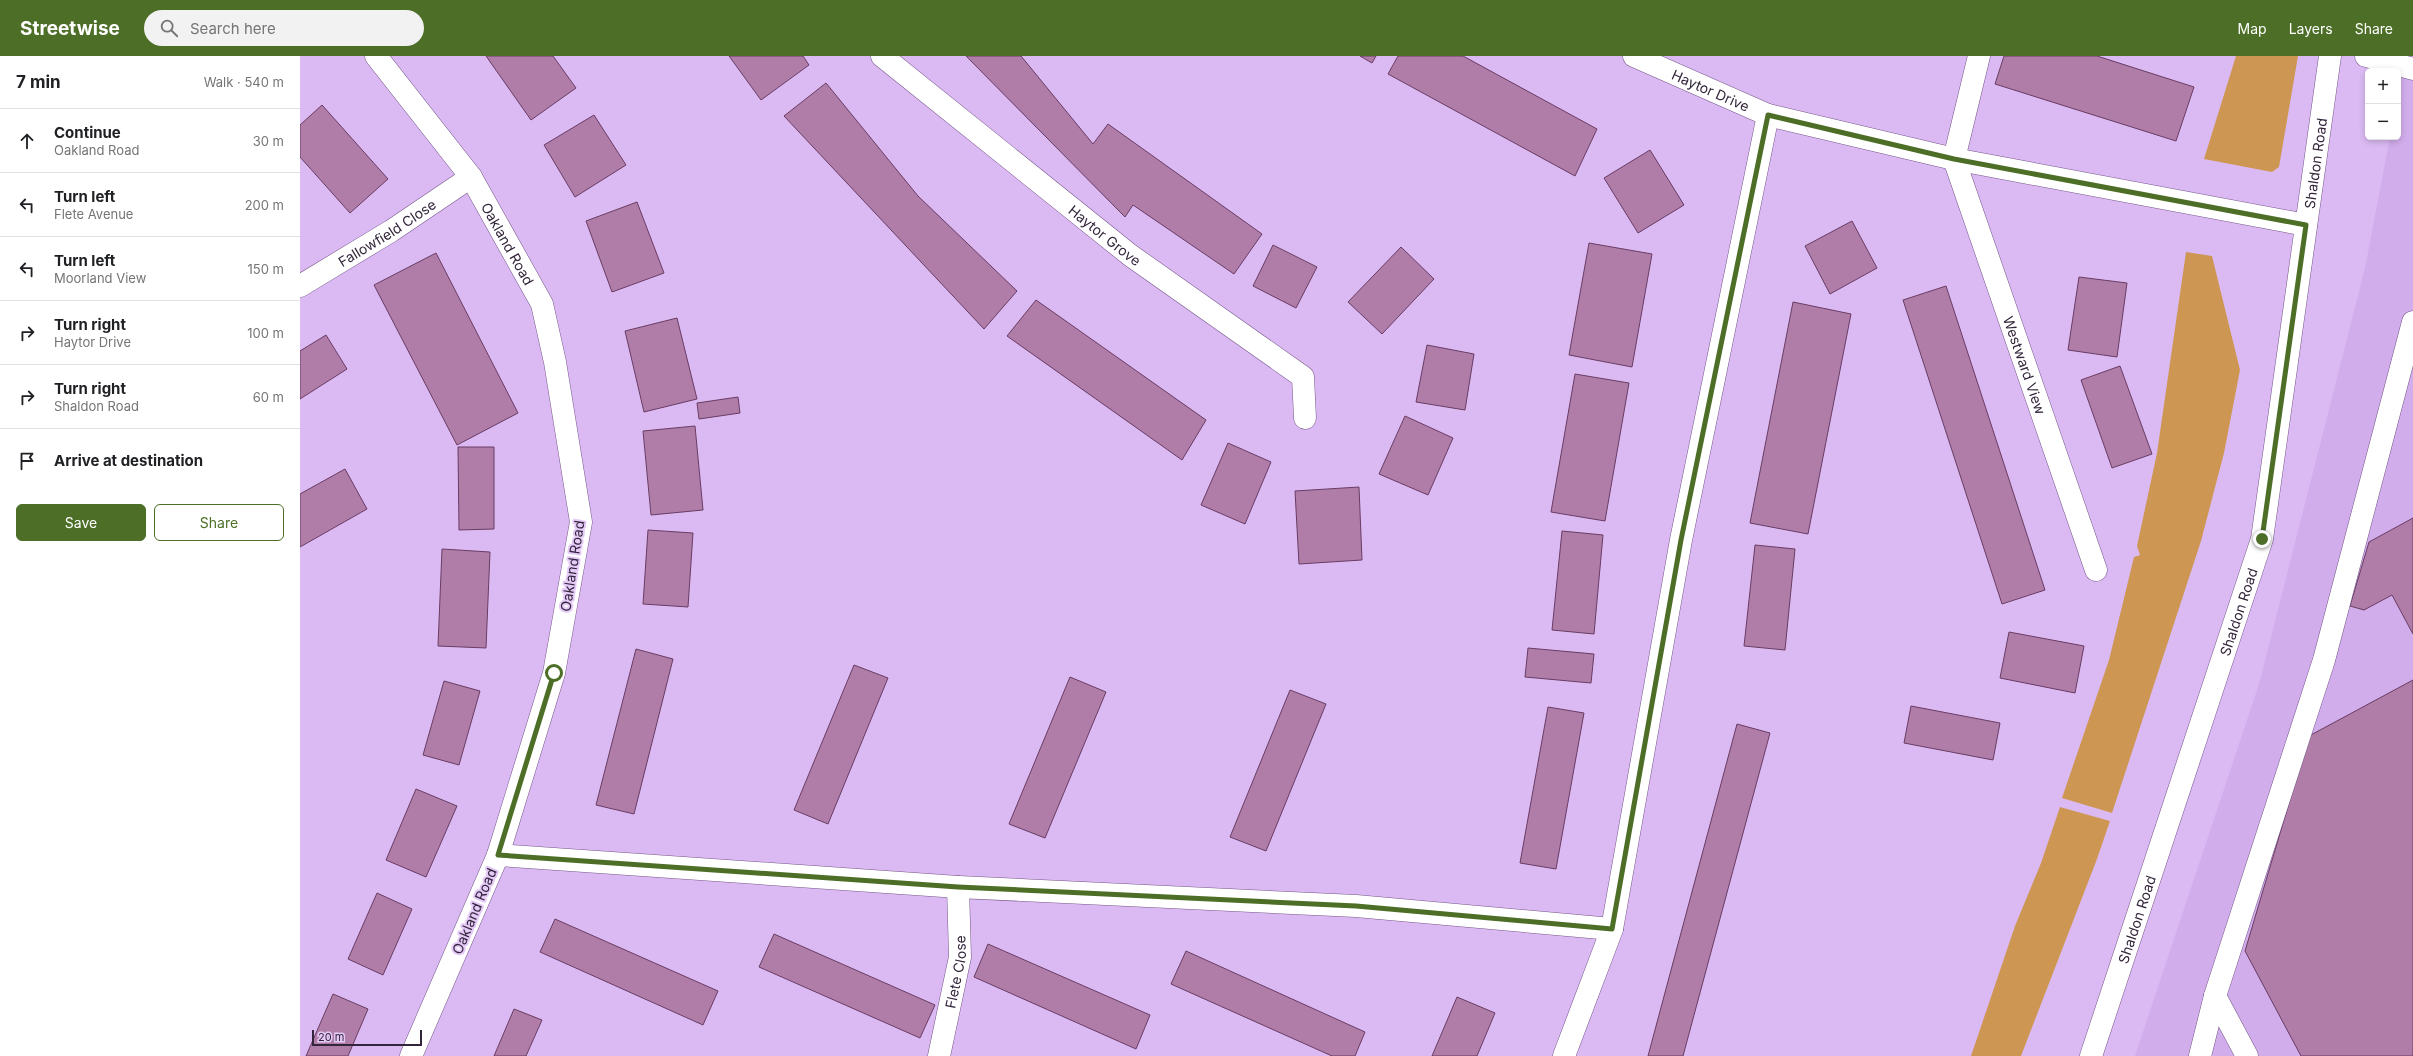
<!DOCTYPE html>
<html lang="en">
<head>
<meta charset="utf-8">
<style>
	:root { --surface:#fff; --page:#f2f2f2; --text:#202124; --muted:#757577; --line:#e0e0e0; --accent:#4c6e26 }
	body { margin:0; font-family:Inter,sans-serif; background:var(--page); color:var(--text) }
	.controls { position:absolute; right:12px; top:12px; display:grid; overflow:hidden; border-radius:6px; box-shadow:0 2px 6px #0003 }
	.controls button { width:36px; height:36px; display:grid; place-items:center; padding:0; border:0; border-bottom:1px solid var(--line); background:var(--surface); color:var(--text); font:20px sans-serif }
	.scale { position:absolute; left:12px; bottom:10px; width:110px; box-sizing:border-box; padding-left:4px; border:2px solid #33253b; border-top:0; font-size:11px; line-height:14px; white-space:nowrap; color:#33253b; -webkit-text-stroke:3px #e5caf8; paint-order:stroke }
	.stop { position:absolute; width:12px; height:12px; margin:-9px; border:3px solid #4c6e26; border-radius:50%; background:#fff }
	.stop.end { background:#4c6e26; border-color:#fff; box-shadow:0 1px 4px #0008 }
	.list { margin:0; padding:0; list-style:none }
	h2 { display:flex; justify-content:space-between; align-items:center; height:52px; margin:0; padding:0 16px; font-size:17px }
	h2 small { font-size:13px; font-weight:400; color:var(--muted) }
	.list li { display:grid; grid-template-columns:26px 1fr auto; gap:12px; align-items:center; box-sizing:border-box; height:64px; padding:0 16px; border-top:1px solid var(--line) }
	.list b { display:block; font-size:15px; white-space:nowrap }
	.list p { margin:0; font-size:13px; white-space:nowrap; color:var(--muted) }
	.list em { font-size:13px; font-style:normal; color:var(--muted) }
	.actions { display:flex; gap:8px; padding:12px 16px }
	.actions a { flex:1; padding:9px 0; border:1px solid var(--accent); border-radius:6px; text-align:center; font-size:14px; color:var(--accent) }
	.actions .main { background:var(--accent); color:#fff }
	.icon { flex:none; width:22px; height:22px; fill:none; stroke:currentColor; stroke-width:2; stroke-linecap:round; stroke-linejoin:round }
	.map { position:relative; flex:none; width:2113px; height:1000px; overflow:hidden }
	header { display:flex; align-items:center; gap:24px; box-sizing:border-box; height:56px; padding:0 20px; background:var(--accent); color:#fff }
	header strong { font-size:19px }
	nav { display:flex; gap:22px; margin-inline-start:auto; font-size:14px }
	.search { width:280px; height:36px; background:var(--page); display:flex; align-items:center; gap:10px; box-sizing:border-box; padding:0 14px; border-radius:22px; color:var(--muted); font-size:15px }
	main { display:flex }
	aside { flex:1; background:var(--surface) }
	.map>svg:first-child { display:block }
</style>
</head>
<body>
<header>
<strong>Streetwise</strong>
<div class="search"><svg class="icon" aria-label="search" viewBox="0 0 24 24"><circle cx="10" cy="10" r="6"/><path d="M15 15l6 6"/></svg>Search here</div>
<nav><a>Map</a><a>Layers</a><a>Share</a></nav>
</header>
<main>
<aside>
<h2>7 min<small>Walk · 540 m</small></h2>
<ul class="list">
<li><svg class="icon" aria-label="ahead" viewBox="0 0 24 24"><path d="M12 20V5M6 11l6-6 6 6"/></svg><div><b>Continue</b><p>Oakland Road</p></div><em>30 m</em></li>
<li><svg class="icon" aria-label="left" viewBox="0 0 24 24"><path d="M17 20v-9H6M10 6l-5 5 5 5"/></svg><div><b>Turn left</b><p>Flete Avenue</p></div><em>200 m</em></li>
<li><svg class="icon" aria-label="left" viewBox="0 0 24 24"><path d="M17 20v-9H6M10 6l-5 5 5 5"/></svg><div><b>Turn left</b><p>Moorland View</p></div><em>150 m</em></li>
<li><svg class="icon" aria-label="right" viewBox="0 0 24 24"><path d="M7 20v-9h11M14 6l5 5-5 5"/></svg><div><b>Turn right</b><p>Haytor Drive</p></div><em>100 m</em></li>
<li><svg class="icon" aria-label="right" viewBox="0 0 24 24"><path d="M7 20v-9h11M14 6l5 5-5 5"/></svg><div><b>Turn right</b><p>Shaldon Road</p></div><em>60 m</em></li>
<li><svg class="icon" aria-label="arrive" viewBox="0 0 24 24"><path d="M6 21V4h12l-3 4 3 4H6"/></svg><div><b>Arrive at destination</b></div></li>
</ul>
<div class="actions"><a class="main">Save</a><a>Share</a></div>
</aside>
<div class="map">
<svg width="2113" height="1000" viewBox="0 0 2113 1000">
	<rect width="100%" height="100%" fill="#dbbaf3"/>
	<!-- built -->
	<path fill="#d2adec" d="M2105 0H2113V1000H1835L1959 628 2065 212 2090 81H2098V39Z"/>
	<!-- green -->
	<path fill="#cd9753" d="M1936 0H1998L1979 111 1972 116 1904 103Z
		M1886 196 1912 200 1940 314 1924 397 1901 485 1812 757 1762 742 1809 604 1834 501 1840 499 1837 490 1857 397Z
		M1760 751 1810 765 1797 803 1721 1000H1671L1715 870 1741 807Z"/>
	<!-- building -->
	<path fill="#af7da8" stroke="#693c64" d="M186 0H253L276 32 231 64Z
		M429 0H503L509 9 461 44Z
		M666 0H721L793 88 808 68 962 178 934 218 833 149 825 161Z
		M1060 0H1076L1072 7Z
		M1098 0H1163L1297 73 1275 120 1088 18Z
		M1704 0H1797L1894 31 1876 85 1695 28Z
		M526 27 618 140 717 235 684 273 484 60Z
		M22 49 88 123 50 157 0 101V69Z
		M294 59 326 109 275 141 244 89Z
		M1350 94 1384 149 1338 177 1304 122Z
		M337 146 364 217 312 236 286 165Z
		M1552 165 1577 212 1530 238 1505 190Z
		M1289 187 1352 198 1332 311 1269 299Z
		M973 189 1017 211 996 252 953 230Z
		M1101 191 1134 223 1082 278 1048 246Z
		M136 197 218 357 157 389 74 229Z
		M1779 221 1827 227 1817 301 1768 294Z
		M1646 230 1745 534 1702 548 1603 244Z
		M736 244 906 364 882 404 707 280Z
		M1493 246 1551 258 1508 478 1450 467Z
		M377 262 397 343 344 356 325 275Z
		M26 279 47 313 0 343V295Z
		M1127 289 1174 298 1165 354 1116 346Z
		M1820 310 1852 398 1812 412 1781 324Z
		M1275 318 1329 327 1305 465 1251 456Z
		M438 341 440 357 399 363 397 347Z
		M1105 360 1153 382 1128 439 1079 418Z
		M395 370 403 454 351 459 343 375Z
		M928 387 971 406 945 468 901 449Z
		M158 391H194V473L159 474Z
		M45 413 67 453 0 491V438Z
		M1059 431 1062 504 999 508 995 435Z
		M2113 462V578L2092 539 2064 554 2050 550 2069 486Z
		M348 474 393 477 388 551 343 548Z
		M1262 475 1303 479 1294 578 1252 574Z
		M1455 489 1495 493 1485 594 1444 590Z
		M142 493 190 496 186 592 138 590Z
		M1709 576 1784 590 1775 637 1700 622Z
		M1228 592 1294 598 1291 627 1225 621Z
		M336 593 373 603 334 758 296 749Z
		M554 609 588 622 528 768 494 754Z
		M770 621 806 636 745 782 709 768Z
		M2113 624V1000H2001L1945 895 2009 680Z
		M144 625 180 635 159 709 123 699Z
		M990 634 1026 648 966 795 930 781Z
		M1611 650 1700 667 1693 704 1604 687Z
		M1248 651 1284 657 1256 813 1220 807Z
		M1437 668 1470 677 1383 1000H1348Z
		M116 733 157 750 126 821 86 804Z
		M77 837 112 853 83 919 48 903Z
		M255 863 418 935 403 969 240 896Z
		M474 878 635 949 620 982 459 911Z
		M688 888 850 959 836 993 674 921Z
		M886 895 1065 976 1055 1000H1032L871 928Z
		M33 938 68 953 48 1000H6Z
		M1157 941 1195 957 1177 1000H1132Z
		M214 953 242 964 226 1000H194Z"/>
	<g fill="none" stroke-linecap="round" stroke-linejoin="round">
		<defs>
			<g id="minor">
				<path id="s1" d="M76 0 171 121 242 248 255 306 281 466 254 617 198 799 111 1000"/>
				<path id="s2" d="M582 0 830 199 1003 321 1005 362"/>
				<path id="s3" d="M1334 0 1468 59 1654 103 2006 169"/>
				<path id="s4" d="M1679 0 1654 103 1796 514"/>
				<path d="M2066 0 2113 13"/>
				<path id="s5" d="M0 230 91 175 171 121"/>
				<path d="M198 799 658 831 1056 850 1312 873"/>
				<path d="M1915 940 1947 1000"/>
				<path id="s6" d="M639 1000 660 901 658 831"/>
				<path d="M1264 1000 1312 873 1381 484 1468 59"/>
				<path id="s7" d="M1791 1000 1962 483 2030 0"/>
				<path d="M1900 1000 1915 940 2024 604 2113 266"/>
			</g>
		</defs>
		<!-- minor casing -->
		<use href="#minor" stroke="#755689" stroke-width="23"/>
		<!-- minor -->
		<use href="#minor" stroke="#fff" stroke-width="22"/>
	</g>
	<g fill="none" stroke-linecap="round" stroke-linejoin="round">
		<!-- route -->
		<path stroke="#4c6e26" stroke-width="5" d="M254 617 198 799 658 831 1056 850 1312 873 1381 484 1468 59 1654 103 2006 169 1962 483"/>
	</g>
	<g text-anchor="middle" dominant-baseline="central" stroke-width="4" stroke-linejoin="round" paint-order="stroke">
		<!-- street labels -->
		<g font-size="14" fill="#33253b" stroke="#e5caf8">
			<text stroke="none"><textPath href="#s3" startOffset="84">Haytor Drive</textPath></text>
			<text stroke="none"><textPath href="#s7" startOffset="924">Shaldon Road</textPath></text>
			<text stroke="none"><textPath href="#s5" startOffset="102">Fallowfield Close</textPath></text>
			<text stroke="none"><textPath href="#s2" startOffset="286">Haytor Grove</textPath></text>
			<text stroke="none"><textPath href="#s1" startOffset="230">Oakland Road</textPath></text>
			<text stroke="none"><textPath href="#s4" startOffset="324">Westward View</textPath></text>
			<text transform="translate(272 510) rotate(-81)">Oakland Road</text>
			<text stroke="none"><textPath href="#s7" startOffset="468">Shaldon Road</textPath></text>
			<text transform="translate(174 855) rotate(-67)">Oakland Road</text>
			<text stroke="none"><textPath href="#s7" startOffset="144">Shaldon Road</textPath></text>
			<text stroke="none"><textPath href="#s6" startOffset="86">Flete Close</textPath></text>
		</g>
	</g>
</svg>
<div class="controls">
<button>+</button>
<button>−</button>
</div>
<div class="scale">20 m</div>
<div class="stop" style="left:254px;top:617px"></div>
<div class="stop end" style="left:1962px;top:483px"></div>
</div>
</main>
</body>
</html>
